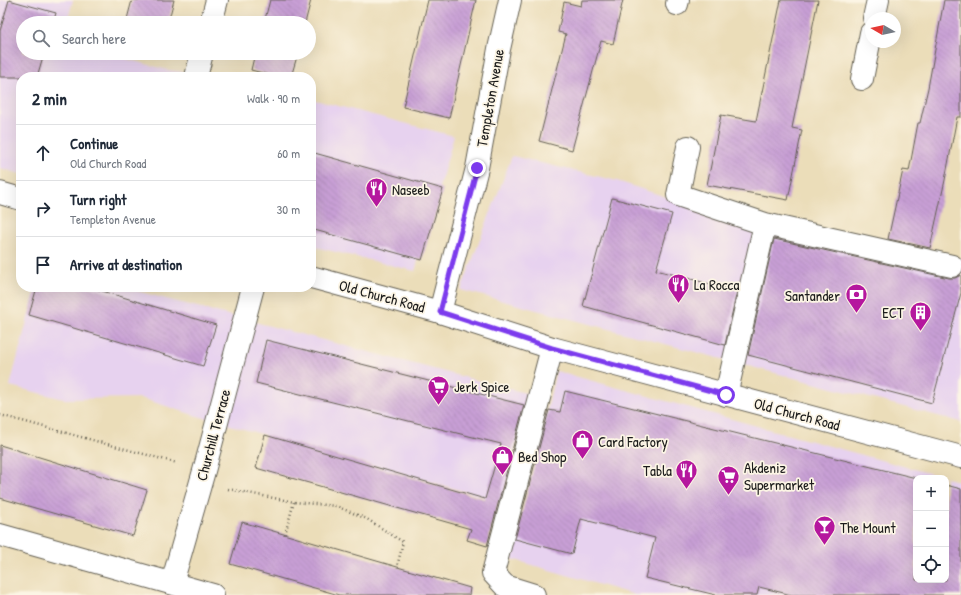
<!DOCTYPE html>
<html lang="en">
<head>
<meta charset="utf-8">
<style>
	:root { --surface:#fff; --page:#f2f2f3; --text:#1f2937; --muted:#747a83; --line:#e0e1e3 }
	body { margin:0; font-family:"Patrick Hand",sans-serif; background:var(--page); color:var(--text) }
	.controls { position:absolute; right:12px; bottom:12px; display:grid; overflow:hidden; border-radius:8px; box-shadow:0 4px 16px #0002 }
	.controls button { width:36px; height:36px; display:grid; place-items:center; padding:0; border:0; border-bottom:1px solid var(--line); background:var(--surface); color:var(--text); font:20px sans-serif }
	.compass { position:absolute; left:865px; top:12px; width:36px; height:36px; border-radius:50%; background:var(--surface); box-shadow:0 4px 16px #0002; rotate:279deg }
	.stop { position:absolute; width:12px; height:12px; margin:-9px; border:3px solid #7c3aed; border-radius:50%; background:#fff }
	.stop.end { background:#7c3aed; border-color:#fff; box-shadow:0 1px 4px #0008 }
	.list { margin:0; padding:0; list-style:none }
	h2 { display:flex; justify-content:space-between; align-items:center; height:52px; margin:0; padding:0 16px; font-size:17px }
	h2 small { font-size:13px; font-weight:400; color:var(--muted) }
	.list li { display:grid; grid-template-columns:26px 1fr auto; gap:12px; align-items:center; box-sizing:border-box; height:56px; padding:0 16px; border-top:1px solid var(--line) }
	.list b { display:block; font-size:15px; white-space:nowrap }
	.list p { margin:0; font-size:13px; white-space:nowrap; color:var(--muted) }
	.list em { font-size:13px; font-style:normal; color:var(--muted) }
	.icon { flex:none; width:22px; height:22px; fill:none; stroke:currentColor; stroke-width:2; stroke-linecap:round; stroke-linejoin:round }
	.map { position:relative; flex:none; width:961px; height:595px; overflow:hidden }
	.search { position:absolute; background:var(--surface); box-shadow:0 4px 16px #0002; left:16px; top:16px; width:300px; height:44px; display:flex; align-items:center; gap:10px; box-sizing:border-box; padding:0 14px; border-radius:22px; color:var(--muted); font-size:15px }
	.panel { position:absolute; background:var(--surface); box-shadow:0 4px 16px #0002; left:16px; top:72px; width:300px; height:220px; border-radius:16px }
	.map>svg:first-child { display:block }
</style>
</head>
<body>
<div class="map">
<svg width="961" height="595" viewBox="0 0 961 595">
	<defs>
		<pattern id="building-back-hatch" width="6" height="6" patternUnits="userSpaceOnUse"><rect width="6" height="6" fill="#c89fd5"/><path d="M-1 5l2 2M0 0l6 6M5-1l2 2" fill="none" stroke="#ab88b6"/></pattern>
	</defs>
	<rect width="100%" height="100%" fill="#fcf5e5"/>
	<filter id="ink" filterUnits="userSpaceOnUse"><feTurbulence type="fractalNoise" baseFrequency=".025" numOctaves="2"/><feDisplacementMap in="SourceGraphic" scale="8" xChannelSelector="R" yChannelSelector="G"/><feConvolveMatrix kernelMatrix="1 2 1 2 8 2 1 2 1" color-interpolation-filters="sRGB"/></filter>
	<filter id="wash" filterUnits="userSpaceOnUse"><feTurbulence type="fractalNoise" baseFrequency=".012" numOctaves="4" result="noise"/><feDisplacementMap in="SourceGraphic" scale="16" xChannelSelector="R" yChannelSelector="G"/><feGaussianBlur stdDeviation="0.9" result="paint"/><feColorMatrix in="noise" values="0 0 0 0 0 0 0 0 0 0 0 0 0 0 0 0 0 1.4 0 .05"/><feComposite in="paint" operator="in"/></filter>
	<g filter="url(#wash)">
		<rect width="100%" height="100%" fill="#ebddb9"/>
		<!-- built -->
		<path fill="#e7d2ef" fill-rule="evenodd" d="M0 0H73L67 23H23V53H104L168 70 228 77H21V174L0 168Z
			M311 99 454 136 415 271 311 246Z
			M512 156 617 181 755 226 961 269V422L461 290Z
			M36 287H121L529 394 502 502 194 415 141 398 64 399 10 386Z
			M556 371 961 482V595H635L512 559ZM916 478H946V580H916Z"/>
		<g id="blocks">
			<!-- building -->
			<path fill="url(#building-back-hatch)" d="M9 0 56 13 53 23H23V53H44L37 77H0V31Z
				M132 0H174L168 23H126Z
				M270 0H311L305 23H264Z
				M428 0H476L449 118 403 107Z
				M582 0H623L613 44 601 41 572 150 539 141 566 34 558 32 564 2 581 6Z
				M781 0H818L792 128 802 130 788 200 707 185 721 115 756 121Z
				M944 0H961V117H957L945 180 930 248 888 239 903 170 909 171 918 123H920L928 88Z
				M255 53H298L291 77H278L251 70Z
				M311 152 443 189 422 260 311 229Z
				M612 198 672 214 656 270 737 291 725 345 583 306Z
				M774 239 949 278H955L961 275V293L932 403 748 355Z
				M37 287H89L216 325 203 366 29 315Z
				M266 340 524 405 487 546 467 540 471 529 256 468 265 435 485 499 501 444 256 383Z
				M565 391 916 478V580H946V485L961 489V595H792L759 587 757 595H716L645 578 655 538 581 519 572 554 515 539 549 410 560 412Z
				M0 445 147 490 133 536 0 498Z
				M242 522 470 588 469 595H339L230 564Z"/>
		</g>
	</g>
	<g filter="url(#ink)">
		<use href="#blocks" fill-opacity="0" stroke="#646053" stroke-width="1"/>
		<g fill="none" stroke-linecap="round" stroke-linejoin="round">
			<defs>
				<path id="minor" d="M677 4 678 0
					M874 18 878 0
					M211 23 217 0
					M196 77 202 53
					M862 79 871 33
					M688 147 678 195 765 224 952 266
					M440 312 477 168 499 49 510 0
					M726 395 765 224
					M0 535 213 595
					M172 583 204 471 253 287
					M534 595 505 586 493 573 552 348"/>
				<path id="major" d="M0 193 21 199
					M311 277 440 312 552 348 961 457"/>
			</defs>
			<!-- minor casing -->
			<use href="#minor" stroke="#646053" stroke-width="24"/>
			<!-- major casing -->
			<use href="#major" stroke="#646053" stroke-width="24"/>
			<!-- path -->
			<path stroke="#646053" stroke-width="2.5" stroke-dasharray="1 3" stroke-linecap="butt" d="M0 415 177 463
				M228 489 294 502 336 506 367 519 403 542 397 567
				M285 534 294 502"/>
			<!-- minor -->
			<use href="#minor" stroke="#fff" stroke-width="22"/>
			<!-- major -->
			<use href="#major" stroke="#fff" stroke-width="22"/>
		</g>
	</g>
	<g fill="none" stroke-linecap="round" stroke-linejoin="round" filter="url(#ink)">
		<!-- route -->
		<path stroke="#7c3aed" stroke-width="5" d="M477 168 440 312 552 348 726 395"/>
	</g>
	<!-- icons -->
	<defs>
		<symbol id="restaurant-pin" viewBox="-11 -11 22 30"><path d="M0 17L-7.5 6A9.5 9.5 0 1 1 7.5 6Z" fill="#b5179e" stroke="#fcf5e5"/><path d="M-5-6h1v4h1v-4h1v4h1v-4h1v5L-1.5 .5V6h-2V.5L-5-1ZM5-6V6H3V1.5H1.5Q1.5-4 5-6Z" fill="#fff"/></symbol>
		<symbol id="bank-pin" viewBox="-11 -11 22 30"><path d="M0 17L-7.5 6A9.5 9.5 0 1 1 7.5 6Z" fill="#b5179e" stroke="#fcf5e5"/><path d="M-6-4H6V4H-6ZM0-2.3a2.3 2.3 0 1 0 0 4.6a2.3 2.3 0 1 0 0-4.6Z" fill="#fff"/></symbol>
		<symbol id="building-pin" viewBox="-11 -11 22 30"><path d="M0 17L-7.5 6A9.5 9.5 0 1 1 7.5 6Z" fill="#b5179e" stroke="#fcf5e5"/><path d="M-4-6H4V6H1V3H-1V6H-4ZM-2.5-4.3h1.7v1.8h-1.7ZM.8-4.3h1.7v1.8H.8ZM-2.5-1h1.7V.8h-1.7ZM.8-1h1.7V.8H.8Z" fill="#fff"/></symbol>
		<symbol id="supermarket-pin" viewBox="-11 -11 22 30"><path d="M0 17L-7.5 6A9.5 9.5 0 1 1 7.5 6Z" fill="#b5179e" stroke="#fcf5e5"/><path d="M-6-5.5h2.5l.6 2H6L4.5 2H-2.5L-4.4-4H-6ZM-1.5 3.2a1.3 1.3 0 1 0 .1 0ZM3 3.2a1.3 1.3 0 1 0 .1 0Z" fill="#fff"/></symbol>
		<symbol id="shop-pin" viewBox="-11 -11 22 30"><path d="M0 17L-7.5 6A9.5 9.5 0 1 1 7.5 6Z" fill="#b5179e" stroke="#fcf5e5"/><path d="M-5-2.5h2.3a2.7 3.5 0 0 1 5.4 0H5L5.5 6h-11ZM-1.5-2.5h3a1.5 2.3 0 0 0-3 0Z" fill="#fff"/></symbol>
		<symbol id="bar-pin" viewBox="-11 -11 22 30"><path d="M0 17L-7.5 6A9.5 9.5 0 1 1 7.5 6Z" fill="#b5179e" stroke="#fcf5e5"/><path d="M-6-5H6L.8 .8V4.5H3.5V6h-7V4.5H-.8V.8Z" fill="#fff"/></symbol>
	</defs>
	<g fill-rule="evenodd">
		<use href="#restaurant-pin" x="364" y="176" width="25" height="34"/>
		<use href="#restaurant-pin" x="666" y="272" width="25" height="34"/>
		<use href="#bank-pin" x="844" y="282" width="25" height="34"/>
		<use href="#building-pin" x="908" y="300" width="25" height="34"/>
		<use href="#supermarket-pin" x="426" y="374" width="25" height="34"/>
		<use href="#shop-pin" x="570" y="428" width="25" height="34"/>
		<use href="#shop-pin" x="490" y="444" width="25" height="34"/>
		<use href="#restaurant-pin" x="674" y="458" width="25" height="34"/>
		<use href="#supermarket-pin" x="716" y="464" width="25" height="34"/>
		<use href="#bar-pin" x="812" y="514" width="25" height="34"/>
	</g>
	<g text-anchor="middle" dominant-baseline="central" stroke-width="3.5" stroke-linejoin="round" paint-order="stroke">
		<!-- street labels -->
		<g font-size="15" fill="#1c1c1c" stroke="#fcf5e5">
			<text transform="translate(490 98) rotate(-80)">Templeton Avenue</text>
			<text transform="translate(382 296) rotate(15)">Old Church Road</text>
			<text transform="translate(797 414) rotate(15)">Old Church Road</text>
			<text transform="translate(213 435) rotate(-75)">Churchill Terrace</text>
		</g>
		<!-- poi labels -->
		<g font-size="15" fill="#1c1c1c" stroke="#fcf5e5" text-anchor="start">
			<text x="392" y="189">Naseeb</text>
			<text x="694" y="284">La Rocca</text>
			<text x="840" y="295" text-anchor="end">Santander</text>
			<text x="904" y="312" text-anchor="end">ECT</text>
			<text x="454" y="386">Jerk Spice</text>
			<text x="598" y="441">Card Factory</text>
			<text x="518" y="456">Bed Shop</text>
			<text x="744" y="467">Akdeniz<tspan x="744" dy="17">Supermarket</tspan></text>
			<text x="672" y="470" text-anchor="end">Tabla</text>
			<text x="840" y="527">The Mount</text>
		</g>
	</g>
</svg>
<div class="controls">
<button>+</button>
<button>−</button>
<button><svg class="icon" aria-label="locate" viewBox="0 0 24 24"><circle cx="12" cy="12" r="6"/><path d="M12 2v4M12 18v4M2 12h4M18 12h4"/></svg></button>
</div>
<svg class="compass" viewBox="-18 -18 36 36"><path d="M0-13l5 13h-10z" fill="#e53935"/><path d="M0 13l5-13h-10z" fill="#747a83"/></svg>
<div class="stop" style="left:726px;top:395px"></div>
<div class="stop end" style="left:477px;top:168px"></div>
<div class="search"><svg class="icon" aria-label="search" viewBox="0 0 24 24"><circle cx="10" cy="10" r="6"/><path d="M15 15l6 6"/></svg>Search here</div>
<section class="panel">
<h2>2 min<small>Walk · 90 m</small></h2>
<ul class="list">
<li><svg class="icon" aria-label="ahead" viewBox="0 0 24 24"><path d="M12 20V5M6 11l6-6 6 6"/></svg><div><b>Continue</b><p>Old Church Road</p></div><em>60 m</em></li>
<li><svg class="icon" aria-label="right" viewBox="0 0 24 24"><path d="M7 20v-9h11M14 6l5 5-5 5"/></svg><div><b>Turn right</b><p>Templeton Avenue</p></div><em>30 m</em></li>
<li><svg class="icon" aria-label="arrive" viewBox="0 0 24 24"><path d="M6 21V4h12l-3 4 3 4H6"/></svg><div><b>Arrive at destination</b></div></li>
</ul>
</section>
</div>
</body>
</html>
